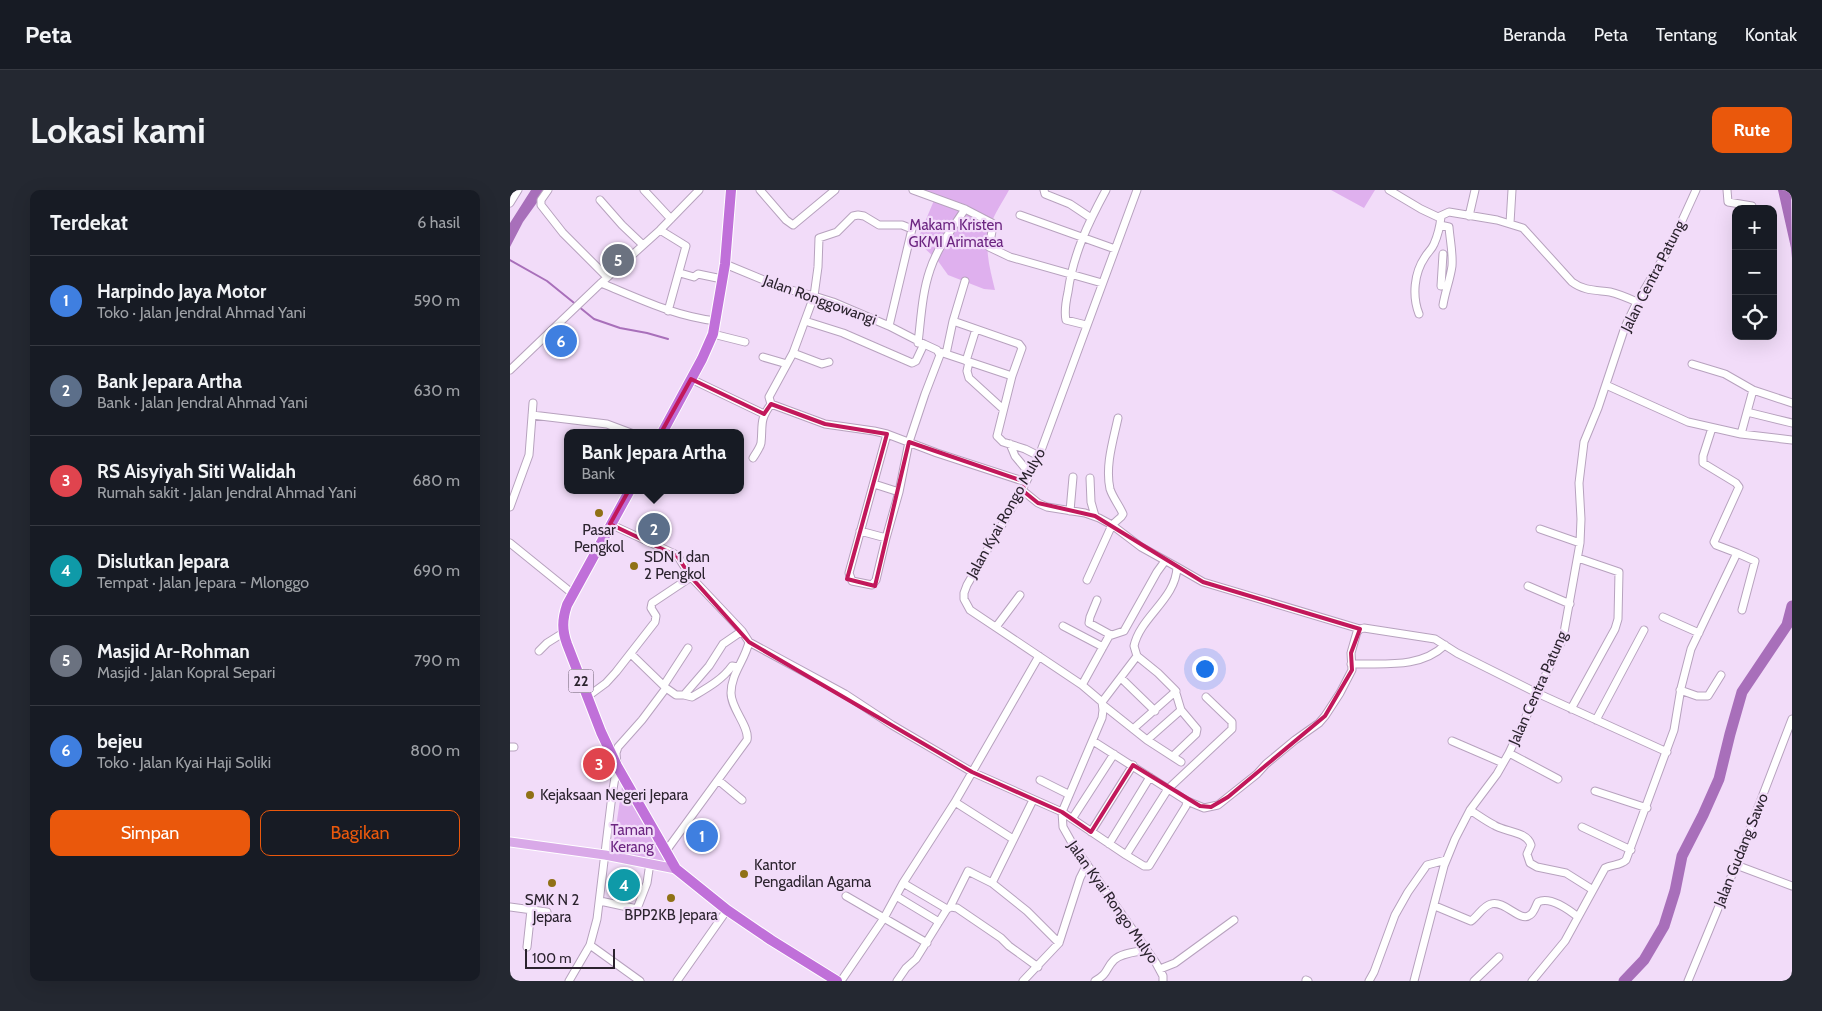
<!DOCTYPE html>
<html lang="id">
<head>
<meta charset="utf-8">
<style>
	:root { --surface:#171b24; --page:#242831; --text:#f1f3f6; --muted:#9ea1a6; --line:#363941; --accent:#ea580c }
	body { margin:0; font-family:Cabin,sans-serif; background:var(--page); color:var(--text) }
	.controls { position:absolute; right:15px; top:15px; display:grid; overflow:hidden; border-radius:10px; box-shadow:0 5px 20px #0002 }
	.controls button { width:45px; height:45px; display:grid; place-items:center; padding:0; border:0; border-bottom:1px solid var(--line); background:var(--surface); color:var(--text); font:25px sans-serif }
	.scale { position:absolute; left:15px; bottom:12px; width:90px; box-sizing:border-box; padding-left:5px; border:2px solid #2b232e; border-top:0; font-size:14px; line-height:18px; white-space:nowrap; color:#2b232e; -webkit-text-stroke:4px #f2dcf9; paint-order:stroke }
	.you { position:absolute; left:694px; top:478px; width:18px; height:18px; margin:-12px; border:4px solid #fff; border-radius:50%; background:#1a73e8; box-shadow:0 0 0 8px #1a73e833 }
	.badge { display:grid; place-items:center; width:32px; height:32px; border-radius:50%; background:var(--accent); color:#fff; font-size:16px; font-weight:700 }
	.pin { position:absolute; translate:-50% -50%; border:2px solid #fff; box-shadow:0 1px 5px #0006 }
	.popup { position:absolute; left:54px; top:239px; width:180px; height:65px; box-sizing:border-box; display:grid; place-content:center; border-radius:10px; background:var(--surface); filter:drop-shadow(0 1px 4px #0005); font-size:16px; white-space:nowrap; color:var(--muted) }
	.popup b { font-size:19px; color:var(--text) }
	.popup::after { content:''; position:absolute; left:50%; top:100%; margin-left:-10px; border:10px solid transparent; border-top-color:var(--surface) }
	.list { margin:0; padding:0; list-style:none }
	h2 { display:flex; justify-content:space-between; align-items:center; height:65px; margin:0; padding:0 20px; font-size:21px }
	h2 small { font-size:16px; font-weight:400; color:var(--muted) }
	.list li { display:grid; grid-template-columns:32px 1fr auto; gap:15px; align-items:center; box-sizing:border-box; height:90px; padding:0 20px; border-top:1px solid var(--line) }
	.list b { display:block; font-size:19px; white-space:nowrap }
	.list p { margin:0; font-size:16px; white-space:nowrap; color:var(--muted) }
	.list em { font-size:16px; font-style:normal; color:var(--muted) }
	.actions { display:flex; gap:10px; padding:15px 20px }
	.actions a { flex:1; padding:11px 0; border:1px solid var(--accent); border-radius:10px; text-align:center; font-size:18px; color:var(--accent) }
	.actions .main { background:var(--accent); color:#fff }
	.icon { flex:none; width:28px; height:28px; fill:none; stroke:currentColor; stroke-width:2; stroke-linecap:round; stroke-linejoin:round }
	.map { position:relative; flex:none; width:1282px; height:791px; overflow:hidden; border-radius:10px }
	header { display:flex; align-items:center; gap:30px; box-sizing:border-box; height:70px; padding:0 25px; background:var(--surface); border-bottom:1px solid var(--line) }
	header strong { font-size:24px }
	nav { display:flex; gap:28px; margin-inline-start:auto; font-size:18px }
	.intro { display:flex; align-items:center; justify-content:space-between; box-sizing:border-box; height:120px; padding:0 30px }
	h1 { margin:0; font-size:35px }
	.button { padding:12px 22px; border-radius:10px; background:var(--accent); color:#fff; font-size:18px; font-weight:700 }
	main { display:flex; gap:30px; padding:0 30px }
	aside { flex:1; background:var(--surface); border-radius:10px; box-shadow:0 5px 20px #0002 }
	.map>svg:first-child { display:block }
</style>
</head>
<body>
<header>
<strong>Peta</strong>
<nav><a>Beranda</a><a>Peta</a><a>Tentang</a><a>Kontak</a></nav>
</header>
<div class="intro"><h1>Lokasi kami</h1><a class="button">Rute</a></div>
<main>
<aside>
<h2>Terdekat<small>6 hasil</small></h2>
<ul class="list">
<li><span class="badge" style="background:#3f7fe0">1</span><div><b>Harpindo Jaya Motor</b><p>Toko · Jalan Jendral Ahmad Yani</p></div><em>590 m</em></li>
<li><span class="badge" style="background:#5c6f8a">2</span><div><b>Bank Jepara Artha</b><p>Bank · Jalan Jendral Ahmad Yani</p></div><em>630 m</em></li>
<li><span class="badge" style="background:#e0444e">3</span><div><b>RS Aisyiyah Siti Walidah</b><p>Rumah sakit · Jalan Jendral Ahmad Yani</p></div><em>680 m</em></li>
<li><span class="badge" style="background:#0f9aa8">4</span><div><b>Dislutkan Jepara</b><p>Tempat · Jalan Jepara - Mlonggo</p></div><em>690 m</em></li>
<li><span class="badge" style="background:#6b7280">5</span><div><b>Masjid Ar-Rohman</b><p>Masjid · Jalan Kopral Separi</p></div><em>790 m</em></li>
<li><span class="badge" style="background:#3f7fe0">6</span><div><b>bejeu</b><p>Toko · Jalan Kyai Haji Soliki</p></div><em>800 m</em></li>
</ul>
<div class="actions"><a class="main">Simpan</a><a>Bagikan</a></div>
</aside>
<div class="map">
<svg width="1282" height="791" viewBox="0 0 1282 791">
	<rect width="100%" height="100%" fill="#f2dcf9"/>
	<!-- green -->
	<path fill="#dfb0ee" d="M405 0H499C493 11 485 23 481 34 473 56 480 79 485 100L474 99 438 85 428 71 407 51 425 8Z
		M821 0H865L854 18Z
		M112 597 155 672 102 663Z"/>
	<!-- water -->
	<path fill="#a86fba" d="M21 0H36L13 32 0 57V33Z
		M1268 0H1281L1282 68 1281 58Z"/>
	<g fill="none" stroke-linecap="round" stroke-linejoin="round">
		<!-- stream -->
		<path stroke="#a86fba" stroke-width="2" d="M0 70 37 91 84 129 110 138 137 143 158 149"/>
		<!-- river -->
		<path stroke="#a86fba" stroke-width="11" d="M1114 791 1134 770 1154 736 1165 701 1172 666 1193 625 1209 589 1220 544 1232 502 1277 435 1282 416"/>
		<defs>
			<path id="minor" d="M38 0 31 10V15L53 43 97 87
				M134 0 161 29
				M250 0 276 30 283 35 325 0
				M403 0 455 19 482 33 483 36 479 57 500 67 592 93
				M534 0 535 4 560 14 581 28
				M627 0 529 266 512 300 457 395 454 403V409L460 420 572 495 592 512 593 520 592 528 552 622 553 637 562 653 646 773 653 786V791
				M879 0 911 19 928 27 939 22 987 30 1013 38 1062 92C1074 101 1086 100 1100 102 1109 104 1118 108 1127 112
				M1217 0 1218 12 1242 16
				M90 10 112 35 133 55
				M0 13 8 0
				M510 25 605 59
				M959 26 965 0
				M1000 33 1002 0
				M930 35 939 37C940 50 943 63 942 76 940 90 935 102 933 115
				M150 40 176 56 158 121
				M215 74 273 98 304 106 323 112 379 136 414 154 406 171 402 173 333 143 295 131
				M170 83 184 87 188 84 212 89
				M91 93C130 109 164 126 206 131
				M931 96 933 64
				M909 124C902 106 904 83 915 67 918 62 922 59 924 54 928 45 930 36 931 27
				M443 131 455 91
				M576 135 556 130C554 121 556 111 558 102 563 65 578 33 596 0
				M379 136 402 39 392 35H369L354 26 348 25 343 26 327 42 309 48 308 77 304 106 283 163 259 207 261 214 315 234 364 241 377 244 427 263 516 292
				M203 144 235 152
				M408 153C411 129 412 103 420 80 427 58 443 38 455 19
				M430 162 502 186 487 246 493 252 515 259 529 266
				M283 163 312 174 319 172
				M436 164 443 131 509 154 512 158 502 186
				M253 167 277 174
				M456 171 466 139
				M459 172 457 181 459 188 493 219
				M1182 174 1215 184 1243 200 1231 244
				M0 180 91 93 150 40 189 0
				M181 189 254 224
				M1096 195 1178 232 1231 244 1282 250
				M1243 200 1282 213
				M1237 222 1282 233
				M22 225 97 234 121 243
				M377 244 339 383 342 391 362 395 366 390 376 348 389 302 399 252 415 204 430 165 427 160 414 154
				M500 254 505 266 520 284
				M243 268C246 263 250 258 251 253 253 234 249 231 261 214
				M580 288 581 312 585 326
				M364 294 389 302
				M512 300 528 313 537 317 575 323 589 328 602 335 631 357 667 377C666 409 630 427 624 456L627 466 648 483 665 500 671 520 687 539 686 544 663 566
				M0 317 19 265 23 213
				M560 321 563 287
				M100 334 167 365 181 387 232 441 239 452C235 470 221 484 221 503 221 519 240 537 237 550L156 661
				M1030 339 1070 353
				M350 341 376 348
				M0 353 63 404
				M1227 363 1245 371 1232 420
				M667 377 693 392 850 439
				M577 390 602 335 611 327 613 324C609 315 603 308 600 299 595 276 603 251 608 228
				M1018 396 1060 414
				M587 410 580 427 579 433 601 445
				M1153 427 1189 443
				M553 436 593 457
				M486 437 510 405
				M239 452 335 504 382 535 462 582 552 622 616 665 634 676H639L676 616 677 611 583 551
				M29 461 37 453 53 443
				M121 464 156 498 166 505H174L199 476 213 454 232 441
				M841 474C873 473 910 479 935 455
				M611 488 645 521
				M154 495 178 458
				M572 495 599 446 614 441 647 382 655 371
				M1170 500 1187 506H1198L1211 485
				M174 505 182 507C197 498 212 490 222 476L228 477
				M77 507 96 493 106 482 145 432 146 426 141 418 142 413 181 387
				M592 512 627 466
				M593 515 637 550 671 572
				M1061 519 1105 439 1108 429 1109 382 1068 368
				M1086 530 1134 440
				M623 539 666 501
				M637 550 671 520
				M942 551 993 573
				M0 557H4
				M999 563 1048 589
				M208 590 232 610
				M530 590 558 604
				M1085 601 1137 618
				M523 610 482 693 517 721 549 753
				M677 611 694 618 708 615 747 584 756 574 785 550 809 533 815 526 830 503 842 480 841 463 847 442 850 439 854 438 925 449 947 463 1027 503 1157 562
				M445 612 503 649
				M960 620C968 625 976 631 984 635 994 642 1017 641 1021 655L1017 664 1020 673 1027 677 1056 683 1083 700
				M562 629 604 564
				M1072 637 1121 660
				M581 642 623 575
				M599 654 640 587
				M616 665 658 599 722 539V532L696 507
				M1226 675 1282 696
				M393 693 437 719
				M336 706 417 753
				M386 706 429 732
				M90 711 127 719 137 693 140 673
				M925 716 961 731C968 726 973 716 981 714 995 710 1010 733 1020 725 1024 723 1026 715 1028 712 1040 706 1058 719 1068 727
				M0 717 37 722
				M440 717 458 681 482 693
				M80 755 130 791
				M17 757 21 720
				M650 779 665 773 724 730
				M796 790 798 791
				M59 791 80 755 87 729 102 605 107 576 106 563 108 557 132 530 156 498
				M167 791 217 720
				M331 791 374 728 393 693 445 612 529 466
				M387 791 396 778 406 769 437 719 441 717 447 718 491 748 499 756 528 777
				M513 791 549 753 570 688 577 674
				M585 791C599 783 595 779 604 770 611 763 627 762 636 760
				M859 791 864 782 885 725 898 702 917 675 936 670
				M904 791 934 676 945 649 960 620 987 584 999 563 1053 448 1070 353 1071 329 1069 293 1074 252 1088 218 1115 137 1127 112 1160 57 1186 0
				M964 791 989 767
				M1022 791 1055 751 1095 678C1102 674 1110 676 1116 670L1164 540 1171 498 1181 459 1227 363 1206 355 1204 352 1229 297 1226 293 1193 273V266L1202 238
				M1178 791 1226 675 1282 529"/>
			<path id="major" d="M0 652 95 665 166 679"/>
			<path id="highway" d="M152 243 192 169 203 144 215 74 221 0
				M120 300 57 415C52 430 52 440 57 454L91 542 107 576 166 679 217 720 261 750 327 791"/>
		</defs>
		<!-- minor casing -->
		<use href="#minor" stroke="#b7a2be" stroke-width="9"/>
		<!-- major casing -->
		<use href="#major" stroke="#fff" stroke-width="11"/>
		<!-- highway casing -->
		<use href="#highway" stroke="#fff" stroke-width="12"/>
		<!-- minor -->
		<use href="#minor" stroke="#fff" stroke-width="7"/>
		<!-- major -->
		<use href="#major" stroke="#d9a9e8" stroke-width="9"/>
		<!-- highway -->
		<use href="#highway" stroke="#c070d9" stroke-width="10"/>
	</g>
	<!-- marked area -->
	<path fill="none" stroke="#c2185b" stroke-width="4" stroke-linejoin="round" d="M181 189 254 224 261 214 315 234 377 244 337 389 365 396 399 252 516 292 512 300 528 313 585 326 693 392 850 439 841 463 842 480 815 526 718 607 701 617 690 616 623 575 581 642 552 622 462 582 239 452 181 387 167 366 100 334Z"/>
	<!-- markers -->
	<g fill="#907116" stroke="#f2dcf9" stroke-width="2">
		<circle cx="89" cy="323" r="5"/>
		<circle cx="124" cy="376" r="5"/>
		<circle cx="20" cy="605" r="5"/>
		<circle cx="234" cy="684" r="5"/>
		<circle cx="42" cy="693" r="5"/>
		<circle cx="161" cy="708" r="5"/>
	</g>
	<g text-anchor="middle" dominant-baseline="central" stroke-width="4.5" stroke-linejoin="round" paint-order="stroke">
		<!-- shield labels -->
		<rect fill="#f2dcf9" stroke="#675a6b" stroke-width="1" x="58.5" y="479.5" width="25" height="23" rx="4"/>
		<g font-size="14" font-weight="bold" fill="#2b232e">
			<text x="71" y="491">22</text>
		</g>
		<!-- park labels -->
		<g font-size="15" fill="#6c2581" stroke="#f2dcf9">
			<text x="446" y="35">Makam Kristen<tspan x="446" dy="17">GKMI Arimatea</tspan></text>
			<text x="122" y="640">Taman<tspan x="122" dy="17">Kerang</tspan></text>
		</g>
		<!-- street labels -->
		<g font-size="15" fill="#2b232e" stroke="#f2dcf9">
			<text transform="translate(1143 86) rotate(-63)">Jalan Centra Patung</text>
			<text transform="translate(310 110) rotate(20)">Jalan Ronggowangi</text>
			<text transform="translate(496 323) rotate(-61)">Jalan Kyai Rongo Mulyo</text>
			<text transform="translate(1028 498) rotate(-66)">Jalan Centra Patung</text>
			<text transform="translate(1231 660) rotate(-68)">Jalan Gudang Sawo</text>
			<text transform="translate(603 712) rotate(55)">Jalan Kyai Rongo Mulyo</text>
		</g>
		<!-- poi labels -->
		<g font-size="15" fill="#2b232e" stroke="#f2dcf9">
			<text x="89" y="340">Pasar<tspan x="89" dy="17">Pengkol</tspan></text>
			<text x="134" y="367" text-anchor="start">SDN 1 dan<tspan x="134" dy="17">2 Pengkol</tspan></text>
			<text x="30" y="605" text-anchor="start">Kejaksaan Negeri Jepara</text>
			<text x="244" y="675" text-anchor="start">Kantor<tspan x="244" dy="17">Pengadilan Agama</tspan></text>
			<text x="42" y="710">SMK N 2<tspan x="42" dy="17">Jepara</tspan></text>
			<text x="161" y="725">BPP2KB Jepara</text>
		</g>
	</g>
</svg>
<div class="controls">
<button>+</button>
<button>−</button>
<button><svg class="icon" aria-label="locate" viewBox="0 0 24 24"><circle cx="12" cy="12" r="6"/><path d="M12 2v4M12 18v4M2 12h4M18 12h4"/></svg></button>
</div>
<div class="scale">100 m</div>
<div class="you"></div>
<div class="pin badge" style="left:192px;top:646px;background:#3f7fe0">1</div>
<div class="pin badge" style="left:144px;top:339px;background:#5c6f8a">2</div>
<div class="popup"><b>Bank Jepara Artha</b>Bank</div>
<div class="pin badge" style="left:89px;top:574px;background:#e0444e">3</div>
<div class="pin badge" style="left:114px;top:695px;background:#0f9aa8">4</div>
<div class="pin badge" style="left:108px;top:70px;background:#6b7280">5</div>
<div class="pin badge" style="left:51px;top:151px;background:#3f7fe0">6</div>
</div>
</main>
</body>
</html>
